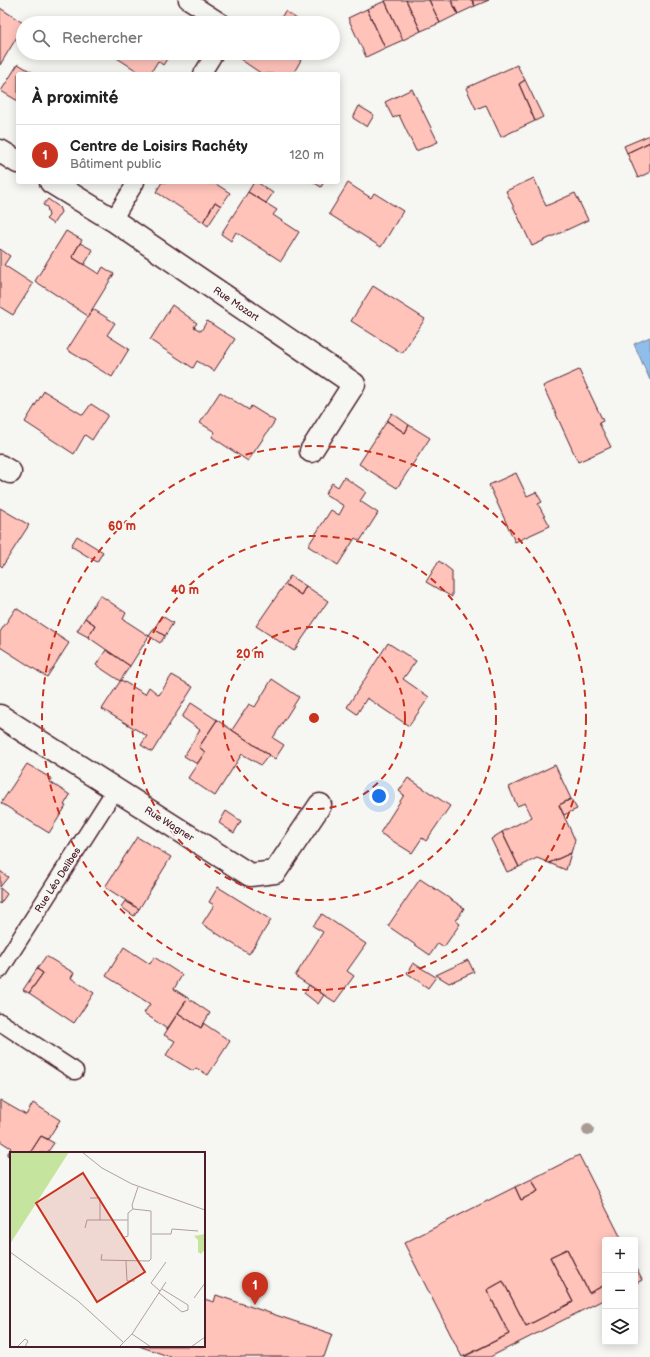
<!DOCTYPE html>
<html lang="fr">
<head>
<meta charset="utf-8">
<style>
	:root { --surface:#fff; --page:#f6f6f6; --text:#222; --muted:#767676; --line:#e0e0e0; --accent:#c8321e }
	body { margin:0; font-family:"Balsamiq Sans",sans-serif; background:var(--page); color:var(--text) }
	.controls { position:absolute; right:12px; bottom:12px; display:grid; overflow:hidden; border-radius:4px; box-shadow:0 2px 10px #0003 }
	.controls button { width:36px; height:36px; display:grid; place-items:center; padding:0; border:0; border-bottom:1px solid var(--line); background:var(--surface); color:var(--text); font:20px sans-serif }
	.you { position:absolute; left:379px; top:796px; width:14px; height:14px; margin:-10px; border:3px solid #fff; border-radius:50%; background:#1a73e8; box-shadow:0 0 0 6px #1a73e833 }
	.badge { display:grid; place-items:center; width:26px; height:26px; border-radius:50%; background:var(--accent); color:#fff; font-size:13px; font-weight:700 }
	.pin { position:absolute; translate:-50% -33px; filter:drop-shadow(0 1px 2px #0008) }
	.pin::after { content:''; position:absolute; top:21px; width:14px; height:12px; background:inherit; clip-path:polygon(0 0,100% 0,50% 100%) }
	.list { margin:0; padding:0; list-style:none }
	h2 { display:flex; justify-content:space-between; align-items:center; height:52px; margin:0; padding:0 16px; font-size:17px }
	h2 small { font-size:13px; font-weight:400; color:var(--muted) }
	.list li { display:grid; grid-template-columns:26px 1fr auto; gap:12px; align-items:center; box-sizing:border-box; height:60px; padding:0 16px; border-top:1px solid var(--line) }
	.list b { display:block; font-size:15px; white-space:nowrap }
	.list p { margin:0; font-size:13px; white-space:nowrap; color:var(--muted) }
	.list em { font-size:13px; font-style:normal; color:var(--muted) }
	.icon { flex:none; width:22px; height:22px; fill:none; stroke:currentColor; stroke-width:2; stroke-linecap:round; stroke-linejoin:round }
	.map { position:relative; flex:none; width:650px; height:1357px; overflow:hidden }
	.search { position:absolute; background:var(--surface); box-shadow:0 2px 10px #0003; left:16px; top:16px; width:324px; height:44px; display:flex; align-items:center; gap:10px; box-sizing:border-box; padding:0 14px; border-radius:22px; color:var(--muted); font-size:15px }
	.panel { position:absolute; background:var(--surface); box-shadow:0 2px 10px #0003; left:16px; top:72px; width:324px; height:112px; border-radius:4px }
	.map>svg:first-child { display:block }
</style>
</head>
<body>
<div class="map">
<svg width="650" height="1357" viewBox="0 0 650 1357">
	<rect width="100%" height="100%" fill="#f6f6f2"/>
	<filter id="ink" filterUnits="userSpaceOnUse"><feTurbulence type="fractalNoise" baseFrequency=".025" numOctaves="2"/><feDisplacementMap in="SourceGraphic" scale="8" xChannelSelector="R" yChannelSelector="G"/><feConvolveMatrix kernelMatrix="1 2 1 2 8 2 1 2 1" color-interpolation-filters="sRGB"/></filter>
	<g filter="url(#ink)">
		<!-- water -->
		<path fill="#90beea" stroke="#747e9e" d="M650 337V380L634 344Z"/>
		<!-- building -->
		<path fill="#ffc3ba" stroke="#4a1f2b" d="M387 0H406L421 31 403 40 385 1Z
			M406 0H429L440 23 421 31Z
			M429 0H451L458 14 440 23Z
			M451 0H472L475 6 458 14Z
			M472 0H489L475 6Z
			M385 1 403 40 385 48 367 9Z
			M0 8 23 23V27L0 65Z
			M367 9 385 48 366 57 348 18Z
			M285 11 303 23H278Z
			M109 53H171L163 65 158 61 150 74H142Z
			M244 53H252L257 57 259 53H298L295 57 301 60 293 74H262L240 59Z
			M18 64 35 74H18V101L1 91Z
			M517 65 525 80 519 84 535 121 501 137 486 105 476 109 466 88Z
			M525 80 543 117 535 121 519 84Z
			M412 89 438 142 416 151 399 115 393 118 385 102Z
			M359 106 374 115 367 127 353 118Z
			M650 135V142L627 153 624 146Z
			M650 142V172L638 178 627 153Z
			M534 178 546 206 575 193 588 220 532 246 506 191Z
			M162 182H213L230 193 221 206 215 202 203 222 156 192Z
			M254 182H257L273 193 266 203 248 192Z
			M313 182H324L321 187Z
			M348 183 371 198 374 193 403 211 381 247 329 214Z
			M248 192 277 210 273 215 299 232 281 261 236 232 231 241 221 234Z
			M48 199 59 207 61 212 53 224 46 219 49 216 47 207 43 205Z
			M215 202 221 206 208 226 203 222Z
			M66 231 82 240 72 257 99 274 103 267 114 274 88 316 35 281Z
			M80 243 93 250 84 265 72 257Z
			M0 249 10 256 4 265 33 284 13 315 0 307Z
			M373 286 425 319 402 353 351 321Z
			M172 305 197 323 194 327 201 331 207 321 235 339 214 371 197 361 193 368 150 340Z
			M93 309 115 323 107 335 129 349 112 377 67 350Z
			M579 370 603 421 599 423 611 447 578 462 543 386Z
			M44 391 83 415 91 404 108 415 92 440 85 435 74 454 25 422Z
			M220 392 249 410 251 406 275 421 248 461 212 437 215 432 200 423Z
			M392 413 409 425 405 433 387 421Z
			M387 421 405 433 409 425 430 438 397 488 359 464Z
			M516 473 527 496 536 492 542 502 538 504 550 526 515 542 489 485Z
			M344 477 366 492 360 501 378 513 360 541 355 538 338 565 308 546 331 510 339 515 344 506 325 494 332 483 338 487Z
			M0 508 29 525 2 567 0 565Z
			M77 536 103 552 97 562 71 546Z
			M439 561 452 571V597L426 582Z
			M290 576 306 586 301 595 285 584Z
			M285 584 301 595 306 586 328 601 294 651 256 626Z
			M100 595 126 613 123 619 149 636 130 666 88 637 95 625 85 618Z
			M16 608 69 643 47 677 0 647V632Z
			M162 616 173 623 165 636 154 629Z
			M85 618 95 625 88 637 77 631Z
			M154 629 165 636 160 643 149 636Z
			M388 643 416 661 403 679 429 697 409 726 367 698 357 714 347 707Z
			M106 650 130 666 120 681 96 665Z
			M172 675 193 687 152 752 141 745 147 736 102 709 121 680 145 694 149 687 159 695Z
			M272 679 299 697 273 738 284 745 275 759 232 730 249 704 255 707Z
			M191 703 217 720 199 747 205 752 197 764 184 756 200 730 182 717Z
			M217 720 269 755 261 765 242 754 215 796 188 778 205 752 199 747Z
			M27 764 52 779 50 782 70 795 64 805 66 806 49 833 1 803Z
			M555 765 571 799 559 805 575 840 571 853 549 863 537 858 519 867 502 832 532 817 525 803 517 806 509 787Z
			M408 778 450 806 426 841 422 838 412 853 380 833 404 795 399 791Z
			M571 799 577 809 564 815 559 805Z
			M226 811 241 821 234 833 219 823Z
			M502 832 519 867 507 872 491 839Z
			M137 837 171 857 139 909 105 887Z
			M571 853 566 870 549 863Z
			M0 871 8 877 0 887Z
			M420 879 464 908 456 921 460 924 444 947 438 943 430 955 388 926Z
			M218 887 271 920 249 954 202 924 214 905 209 902Z
			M0 888 7 894 0 904Z
			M125 901 139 909 134 916 121 907Z
			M322 914 366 944 347 971 354 976 335 1002 295 976 323 932 313 926Z
			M124 947 150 964 154 957 182 975 174 989 188 998 167 1029 144 1013 150 1004 106 976Z
			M46 956 74 973 71 978 94 993 74 1023 29 993 43 973 37 969Z
			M468 960 474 972 449 983 436 975Z
			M413 963 436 977 428 988 407 973Z
			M37 969 43 973 29 993 23 990Z
			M309 985 324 995 318 1004 304 993Z
			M188 998 210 1013 201 1028 178 1013Z
			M178 1013 201 1028 203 1023 230 1041 208 1075 196 1068 193 1071 166 1055 175 1041 164 1035Z
			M0 1100 26 1115 33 1103 60 1120 48 1139 41 1136 30 1153H11V1157L7 1155 11 1148 0 1141Z
			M41 1136 54 1143 47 1153H30Z
			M579 1155 622 1240H605V1285L589 1293 567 1249 550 1257 573 1302 526 1326 503 1281 487 1290 509 1334 462 1357 404 1243 515 1187 521 1200 538 1191 532 1179Z
			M532 1179 538 1191 521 1200 515 1187Z
			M567 1249 589 1293 605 1285V1299L490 1357H464L509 1334 487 1290 503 1281 526 1326 573 1302 550 1257Z
			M637 1270 642 1280 635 1284V1271Z
			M216 1295 332 1334 324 1357H171L139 1346H204V1299L214 1302Z"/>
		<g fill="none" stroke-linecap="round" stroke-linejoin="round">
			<defs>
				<path id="service" d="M187 0 223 23
					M202 74 215 53
					M113 220 136 182
					M0 970 115 790
					M0 1022 75 1071"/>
				<path id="minor" d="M0 151 18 162
					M51 182 113 220 354 384 311 451
					M0 466 10 472
					M0 716 250 875 275 872 320 805"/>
			</defs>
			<!-- service casing -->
			<use href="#service" stroke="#4a1f2b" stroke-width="19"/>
			<!-- minor casing -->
			<use href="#minor" stroke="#4a1f2b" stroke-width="25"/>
			<!-- service -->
			<use href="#service" stroke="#f6f6f2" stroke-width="16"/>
			<!-- minor -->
			<use href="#minor" stroke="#f6f6f2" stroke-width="22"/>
		</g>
		<!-- trees -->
		<circle fill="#a89b94" cx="588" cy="1130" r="6"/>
	</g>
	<!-- distance rings -->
	<g fill="none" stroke="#c8321e" stroke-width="2" stroke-dasharray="7 5">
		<circle cx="314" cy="718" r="91"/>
		<circle cx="314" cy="718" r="182"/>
		<circle cx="314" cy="718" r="272"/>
	</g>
	<g text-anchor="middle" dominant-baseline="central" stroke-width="4" stroke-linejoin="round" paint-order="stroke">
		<!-- street labels -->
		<g font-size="10" fill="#4a1f2b" stroke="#f6f6f2">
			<text transform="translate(236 304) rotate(34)">Rue Mozart</text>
			<text transform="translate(169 824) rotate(32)">Rue Wagner</text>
			<text transform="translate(58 880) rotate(-57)">Rue Léo Delibes</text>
		</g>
	</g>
	<!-- overview -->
	<g transform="translate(10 1152)">
		<rect width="195" height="195" fill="#f6f6f2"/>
		<path d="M0 0H59L0 92ZM195 82V97L191 102 188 100V88L184 84Z" fill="#c5e59e"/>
		<path fill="none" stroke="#b1a0a2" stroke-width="1" d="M72 0 92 16 122 32 195 58M80 46H90V68M75 76 77 68H118M142 82H161L162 77 188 79M112 86 118 84V61L123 57M0 100 68 149 113 190M92 102 91 108 139 109 141 107V59L123 57 122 53 128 35M116 109 117 129H125M150 139 141 131 156 110M149 141 172 160 178 158V153L152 137M184 146 195 131M122 182 156 130M7 195 15 187 18 189 15 195M109 195 122 182 141 195M181 195 195 185"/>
		<path fill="#c8321e" fill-opacity="0.15" stroke="#c8321e" stroke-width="2" d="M73 21 135 120 87 150 26 51Z"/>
		<rect width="195" height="195" fill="none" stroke="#4a1f2b" stroke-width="2"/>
	</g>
	<circle cx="314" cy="718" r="6" fill="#c8321e" stroke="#f6f6f2" stroke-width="2"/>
	<g font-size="12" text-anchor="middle" font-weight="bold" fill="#c8321e" stroke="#f6f6f2" stroke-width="4" stroke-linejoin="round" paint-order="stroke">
		<text x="122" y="530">60 m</text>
		<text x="185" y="594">40 m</text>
		<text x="250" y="658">20 m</text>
	</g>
</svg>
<div class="controls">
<button>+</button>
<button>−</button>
<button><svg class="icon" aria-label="layers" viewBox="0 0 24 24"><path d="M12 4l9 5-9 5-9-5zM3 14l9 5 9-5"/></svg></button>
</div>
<div class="you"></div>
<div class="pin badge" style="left:255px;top:1305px">1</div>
<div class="search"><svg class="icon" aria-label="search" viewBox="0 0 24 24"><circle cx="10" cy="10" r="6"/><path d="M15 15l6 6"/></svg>Rechercher</div>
<section class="panel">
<h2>À proximité<small></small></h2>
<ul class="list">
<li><span class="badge">1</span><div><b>Centre de Loisirs Rachéty</b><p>Bâtiment public</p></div><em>120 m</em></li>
</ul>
</section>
</div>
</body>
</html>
